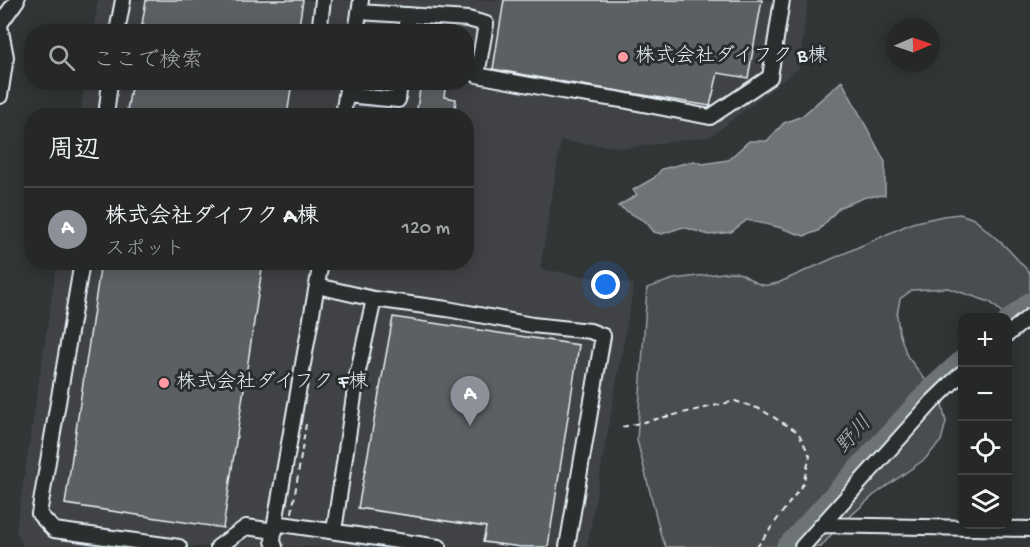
<!DOCTYPE html>
<html lang="ja">
<head>
<meta charset="utf-8">
<style>
	:root { --surface:#262828; --page:#323434; --text:#f1f3f6; --muted:#a4a6a8; --line:#424445; --accent:#8c9099 }
	body { margin:0; font-family:"Gochi Hand","Klee One",sans-serif; background:var(--page); color:var(--text) }
	.controls { position:absolute; right:18px; bottom:18px; display:grid; overflow:hidden; border-radius:12px; box-shadow:0 3px 15px #0003 }
	.controls button { width:54px; height:54px; display:grid; place-items:center; padding:0; border:0; border-bottom:2px solid var(--line); background:var(--surface); color:var(--text); font:30px sans-serif }
	.compass { position:absolute; left:886px; top:18px; width:54px; height:54px; border-radius:50%; background:var(--surface); box-shadow:0 3px 15px #0003; rotate:88deg }
	.you { position:absolute; left:606px; top:285px; width:21px; height:21px; margin:-15px; border:4px solid #fff; border-radius:50%; background:#1a73e8; box-shadow:0 0 0 9px #1a73e833 }
	.badge { display:grid; place-items:center; width:39px; height:39px; border-radius:50%; background:var(--accent); color:#fff; font-size:20px; font-weight:700 }
	.pin { position:absolute; translate:-50% -50px; filter:drop-shadow(0 2px 3px #0008) }
	.pin::after { content:''; position:absolute; top:32px; width:21px; height:18px; background:inherit; clip-path:polygon(0 0,100% 0,50% 100%) }
	.list { margin:0; padding:0; list-style:none }
	h2 { display:flex; justify-content:space-between; align-items:center; height:78px; margin:0; padding:0 24px; font-size:26px }
	h2 small { font-size:20px; font-weight:400; color:var(--muted) }
	.list li { display:grid; grid-template-columns:39px 1fr auto; gap:18px; align-items:center; box-sizing:border-box; height:84px; padding:0 24px; border-top:2px solid var(--line) }
	.list b { display:block; font-size:22px; white-space:nowrap }
	.list p { margin:0; font-size:20px; white-space:nowrap; color:var(--muted) }
	.list em { font-size:20px; font-style:normal; color:var(--muted) }
	.icon { flex:none; width:33px; height:33px; fill:none; stroke:currentColor; stroke-width:2; stroke-linecap:round; stroke-linejoin:round }
	.map { position:relative; flex:none; width:1030px; height:547px; overflow:hidden }
	.search { position:absolute; background:var(--surface); box-shadow:0 3px 15px #0003; left:24px; top:24px; width:450px; height:66px; display:flex; align-items:center; gap:15px; box-sizing:border-box; padding:0 21px; border-radius:24px; color:var(--muted); font-size:22px }
	.panel { position:absolute; background:var(--surface); box-shadow:0 3px 15px #0003; left:24px; top:108px; width:450px; height:162px; border-radius:24px }
	.map>svg:first-child { display:block }
</style>
</head>
<body>
<div class="map">
<svg width="1030" height="547" viewBox="0 0 1030 547">
	<rect width="100%" height="100%" fill="#323536"/>
	<filter id="ink" filterUnits="userSpaceOnUse"><feTurbulence type="fractalNoise" baseFrequency=".0167" numOctaves="2"/><feDisplacementMap in="SourceGraphic" scale="12" xChannelSelector="R" yChannelSelector="G"/><feConvolveMatrix kernelMatrix="1 2 1 2 8 2 1 2 1" color-interpolation-filters="sRGB"/></filter>
	<g filter="url(#ink)">
		<!-- built -->
		<path fill="#3f4244" d="M98 0H808L799 68 711 136 627 148 561 141 540 269 634 284 587 547 23 546 16 530 57 263 466 262V116L80 115 85 83 466 82V32L93 31Z"/>
		<!-- green -->
		<path fill="#494d4f" stroke="#989fa4" stroke-width="1.5" d="M960 214 974 219 1006 247 1030 273V322L1014 323 990 302 948 288 912 290 900 299 897 315 899 332 907 356 924 378 942 405 946 422 941 441 925 459 874 495 835 530 821 547H666L661 536 637 440 647 288 674 279 731 272C745 272 750 282 763 285 767 286 773 284 778 283L912 223 943 216Z"/>
		<!-- water -->
		<path fill="#6e7376" stroke="#9fa5aa" stroke-width="1.5" d="M842 81 885 162V195L866 197 840 207 818 231 804 236 778 227 747 220 731 232 709 235 683 227 662 234 654 232 646 222 618 206 637 195 633 190 654 178 662 169 694 161 703 164 728 160 749 141H767L784 123 802 116Z"/>
		<g fill="none" stroke-linecap="round" stroke-linejoin="round">
			<!-- river -->
			<path stroke="#6e7376" stroke-width="20" d="M1008 320 1030 302
				M786 547 930 389 962 360"/>
		</g>
		<!-- building -->
		<path fill="#5c6063" stroke="#e8f1f8" stroke-width="1.5" d="M146 0H303L298 32H184L142 25Z
			M504 0H762L748 78 718 73 710 106 564 82 493 69Z
			M132 82H292L287 116H126Z
			M421 82H446L444 97 456 99 454 116H416Z
			M101 262H263L223 528 65 504Z
			M393 317 579 345 548 547H521L483 542 486 527 358 508Z"/>
		<g fill="none" stroke-linecap="round" stroke-linejoin="round">
			<defs>
				<path id="minor" d="M359 12 468 19 486 24 477 75 562 91 622 100 710 117 770 77 782 0
					M0 24 17 0
					M0 26 6 57 0 96
					M117 32 123 0
					M319 32 323 0
					M356 32 361 0
					M406 32 408 15
					M346 95 398 100 400 82
					M106 116 110 82
					M343 116 348 82
					M82 262 39 514 54 530 179 547
					M317 286 374 299 447 309 532 325 590 331 603 336 567 547
					M1008 334 1030 316
					M275 523 439 547
					M821 525 1030 529
					M334 531 357 376 374 299
					M218 547 246 527 275 531
					M275 547 273 541 275 523 321 262
					M802 547 933 401 962 373"/>
			</defs>
			<!-- minor casing -->
			<use href="#minor" stroke="#e8f1f8" stroke-width="18"/>
			<!-- path -->
			<path stroke="#e8f1f8" stroke-width="2" stroke-dasharray="6 4.5" stroke-linecap="butt" d="M622 427 735 401 760 409 798 432 810 456 803 484 757 547
				M292 513 306 424"/>
			<!-- minor -->
			<use href="#minor" stroke="#2a2d2e" stroke-width="14"/>
		</g>
	</g>
	<!-- markers -->
	<g fill="#ff9aa2" stroke="#2a2d2e" stroke-width="2">
		<circle cx="623" cy="57" r="6"/>
		<circle cx="164" cy="383" r="6"/>
	</g>
	<g text-anchor="middle" dominant-baseline="central" stroke-width="6" stroke-linejoin="round" paint-order="stroke">
		<!-- poi labels -->
		<g font-size="20" fill="#e8f1f8" stroke="#2a2d2e" text-anchor="start">
			<text x="635" y="57">株式会社ダイフク B棟</text>
			<text x="176" y="383">株式会社ダイフク F棟</text>
		</g>
		<!-- water labels -->
		<g font-size="21" font-style="italic" fill="#b1b8be" stroke="#2a2d2e">
			<text transform="translate(855 436) rotate(-48)">野川</text>
		</g>
	</g>
</svg>
<div class="controls">
<button>+</button>
<button>−</button>
<button><svg class="icon" aria-label="locate" viewBox="0 0 24 24"><circle cx="12" cy="12" r="6"/><path d="M12 2v4M12 18v4M2 12h4M18 12h4"/></svg></button>
<button><svg class="icon" aria-label="layers" viewBox="0 0 24 24"><path d="M12 4l9 5-9 5-9-5zM3 14l9 5 9-5"/></svg></button>
</div>
<svg class="compass" viewBox="-18 -18 36 36"><path d="M0-13l5 13h-10z" fill="#e53935"/><path d="M0 13l5-13h-10z" fill="#a4a6a8"/></svg>
<div class="you"></div>
<div class="pin badge" style="left:470px;top:426px">A</div>
<div class="search"><svg class="icon" aria-label="search" viewBox="0 0 24 24"><circle cx="10" cy="10" r="6"/><path d="M15 15l6 6"/></svg>ここで検索</div>
<section class="panel">
<h2>周辺<small></small></h2>
<ul class="list">
<li><span class="badge">A</span><div><b>株式会社ダイフク A棟</b><p>スポット</p></div><em>120 m</em></li>
</ul>
</section>
</div>
</body>
</html>
